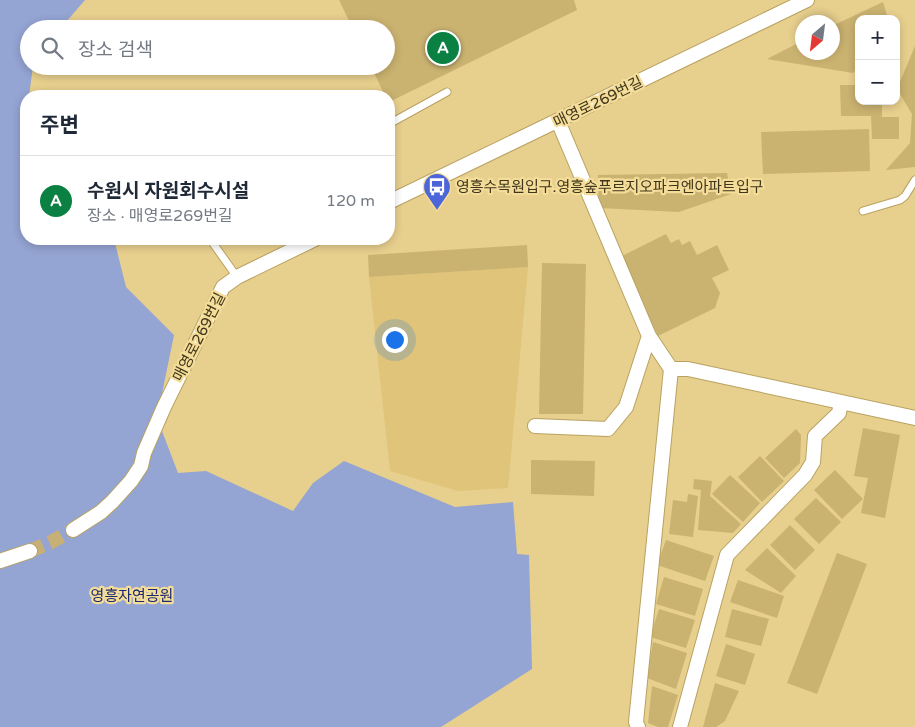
<!DOCTYPE html>
<html lang="ko">
<head>
<meta charset="utf-8">
<style>
	:root { --surface:#fff; --page:#f2f2f3; --text:#1f2937; --muted:#747a83; --line:#e0e1e3; --accent:#0b8043 }
	body { margin:0; font-family:"Varela Round","Noto Sans KR",sans-serif; background:var(--page); color:var(--text) }
	.controls { position:absolute; right:15px; top:15px; display:grid; overflow:hidden; border-radius:10px; box-shadow:0 2px 8px #0003 }
	.controls button { width:45px; height:45px; display:grid; place-items:center; padding:0; border:0; border-bottom:1px solid var(--line); background:var(--surface); color:var(--text); font:25px sans-serif }
	.compass { position:absolute; left:795px; top:15px; width:45px; height:45px; border-radius:50%; background:var(--surface); box-shadow:0 2px 8px #0003; rotate:208deg }
	.you { position:absolute; left:394px; top:339px; width:18px; height:18px; margin:-12px; border:4px solid #fff; border-radius:50%; background:#1a73e8; box-shadow:0 0 0 8px #1a73e833 }
	.badge { display:grid; place-items:center; width:32px; height:32px; border-radius:50%; background:var(--accent); color:#fff; font-size:16px; font-weight:700 }
	.pin { position:absolute; translate:-50% -50%; border:2px solid #fff; box-shadow:0 1px 5px #0006 }
	.list { margin:0; padding:0; list-style:none }
	h2 { display:flex; justify-content:space-between; align-items:center; height:65px; margin:0; padding:0 20px; font-size:21px }
	h2 small { font-size:16px; font-weight:400; color:var(--muted) }
	.list li { display:grid; grid-template-columns:32px 1fr auto; gap:15px; align-items:center; box-sizing:border-box; height:90px; padding:0 20px; border-top:1px solid var(--line) }
	.list b { display:block; font-size:19px; white-space:nowrap }
	.list p { margin:0; font-size:16px; white-space:nowrap; color:var(--muted) }
	.list em { font-size:16px; font-style:normal; color:var(--muted) }
	.icon { flex:none; width:28px; height:28px; fill:none; stroke:currentColor; stroke-width:2; stroke-linecap:round; stroke-linejoin:round }
	.map { position:relative; flex:none; width:915px; height:727px; overflow:hidden }
	.search { position:absolute; background:var(--surface); box-shadow:0 2px 8px #0003; left:20px; top:20px; width:375px; height:55px; display:flex; align-items:center; gap:12px; box-sizing:border-box; padding:0 18px; border-radius:28px; color:var(--muted); font-size:19px }
	.panel { position:absolute; background:var(--surface); box-shadow:0 2px 8px #0003; left:20px; top:90px; width:375px; height:155px; border-radius:20px }
	.map>svg:first-child { display:block }
</style>
</head>
<body>
<div class="map">
<svg width="915" height="727" viewBox="0 0 915 727">
	<rect width="100%" height="100%" fill="#e7cf8d"/>
	<!-- built -->
	<path fill="#dfc479" d="M528 267 508 488 458 491 390 471 369 277Z"/>
	<!-- green -->
	<path fill="#94a4d3" d="M0 0H85L60 29H29V66H33L29 96H26V239H114L126 287 174 335 157 418 178 473 206 471 293 511 313 483 344 461 455 507 513 502 517 554 529 555 532 669 441 727H0Z"/>
	<!-- building -->
	<path fill="#cab270" d="M339 0H574L577 10 389 102V96H385L371 66H386V29H353Z
		M883 2 888 19H859V66L853 73 767 59 802 41V52H832V26Z
		M915 46V167L886 170 910 143 912 114 897 89Z
		M840 85H859V101H882V117H899V139H872L871 116H841Z
		M869 129 870 171 763 174 761 132Z
		M727 173 731 194 679 212 599 208 598 175Z
		M666 234 671 243 679 239 682 245 690 241 697 255 717 245 729 270 712 278 720 293 715 308 658 336 620 257Z
		M527 245 528 267 369 277 368 255Z
		M542 263 586 264 583 414H539Z
		M863 428 900 435 885 518 861 513 868 478 854 476Z
		M796 429 801 435 800 463 784 478 765 458Z
		M760 456 784 481 762 502 738 477Z
		M531 460 595 461 594 496 531 494Z
		M835 470 863 499 842 519 814 490Z
		M730 475 760 503 743 522 712 494Z
		M694 479 712 481 710 496 741 524 733 533 698 530 701 490 693 489Z
		M688 494 698 496 693 537 669 534 673 500 687 502Z
		M816 498 841 522 819 544 794 519Z
		M790 525 815 550 795 570 770 545Z
		M666 540 714 556 705 581 657 565Z
		M767 548 796 576 781 593 745 570Z
		M837 553 867 564 817 694 787 683Z
		M664 577 703 589 695 616 656 604Z
		M738 580 784 596 777 618 730 602Z
		M659 609 695 620 686 648 650 637Z
		M732 609 769 619 761 646 725 637Z
		M653 642 687 653 676 689 647 678Z
		M726 644 755 654 745 685 716 676Z
		M715 683 739 691 725 721 716 727H703Z
		M652 686 678 695 668 727H658L648 723Z"/>
	<g fill="none" stroke-linecap="round" stroke-linejoin="round">
		<!-- minor-tunnel -->
		<path stroke="#c6b076" stroke-width="14" stroke-dasharray="14 7" stroke-linecap="butt" d="M30 551 51 542 73 530"/>
		<defs>
			<path id="service" d="M389 124 447 92
				M863 211 900 200 905 196 915 180
				M210 239 237 277"/>
			<path id="minor" d="M389 202 807 0
				M649 336 671 369H688L915 418
				M535 426 608 429 626 407 649 336 558 121
				M73 530 101 512 112 502 131 481 141 466 144 453 164 407 223 287 237 277 315 239
				M0 561 30 551
				M638 727 636 722 671 369
				M680 727 727 555 805 475 813 462 815 436 839 413 841 402"/>
		</defs>
		<!-- service casing -->
		<use href="#service" stroke="#b9a261" stroke-width="9"/>
		<!-- minor casing -->
		<use href="#minor" stroke="#b9a261" stroke-width="16"/>
		<!-- service -->
		<use href="#service" stroke="#fff" stroke-width="7"/>
		<!-- minor -->
		<use href="#minor" stroke="#fff" stroke-width="14"/>
	</g>
	<!-- icons -->
	<defs>
		<symbol id="bus-pin" viewBox="-11 -11 22 30"><path d="M0 17L-7.5 6A9.5 9.5 0 1 1 7.5 6Z" fill="#4c65d9" stroke="#f4dc99"/><path d="M-5-6H5V4H4V6H2V4H-2V6H-4V4H-5ZM-3.5-4V0h7V-4ZM-3.5 1.2v1.5H-2V1.2ZM2 1.2v1.5H3.5V1.2Z" fill="#fff"/></symbol>
	</defs>
	<g fill-rule="evenodd">
		<use href="#bus-pin" x="421" y="171" width="32" height="43"/>
	</g>
	<g text-anchor="middle" dominant-baseline="central" stroke-width="4.5" stroke-linejoin="round" paint-order="stroke">
		<!-- street labels -->
		<g font-size="15" fill="#40361b" stroke="#f4dc99">
			<text transform="translate(598 102) rotate(-26)">매영로269번길</text>
			<text transform="translate(199 337) rotate(-63)">매영로269번길</text>
		</g>
		<!-- poi labels -->
		<g font-size="15" fill="#40361b" stroke="#f4dc99" text-anchor="start">
			<text x="456" y="187">영흥수목원입구.영흥숲푸르지오파크엔아파트입구</text>
		</g>
		<!-- park labels -->
		<g font-size="15" fill="#1d296f" stroke="#f4dc99">
			<text x="132" y="596">영흥자연공원</text>
		</g>
	</g>
</svg>
<div class="controls">
<button>+</button>
<button>−</button>
</div>
<svg class="compass" viewBox="-18 -18 36 36"><path d="M0-13l5 13h-10z" fill="#e53935"/><path d="M0 13l5-13h-10z" fill="#747a83"/></svg>
<div class="you"></div>
<div class="pin badge" style="left:443px;top:48px">A</div>
<div class="search"><svg class="icon" aria-label="search" viewBox="0 0 24 24"><circle cx="10" cy="10" r="6"/><path d="M15 15l6 6"/></svg>장소 검색</div>
<section class="panel">
<h2>주변<small></small></h2>
<ul class="list">
<li><span class="badge">A</span><div><b>수원시 자원회수시설</b><p>장소 · 매영로269번길</p></div><em>120 m</em></li>
</ul>
</section>
</div>
</body>
</html>
